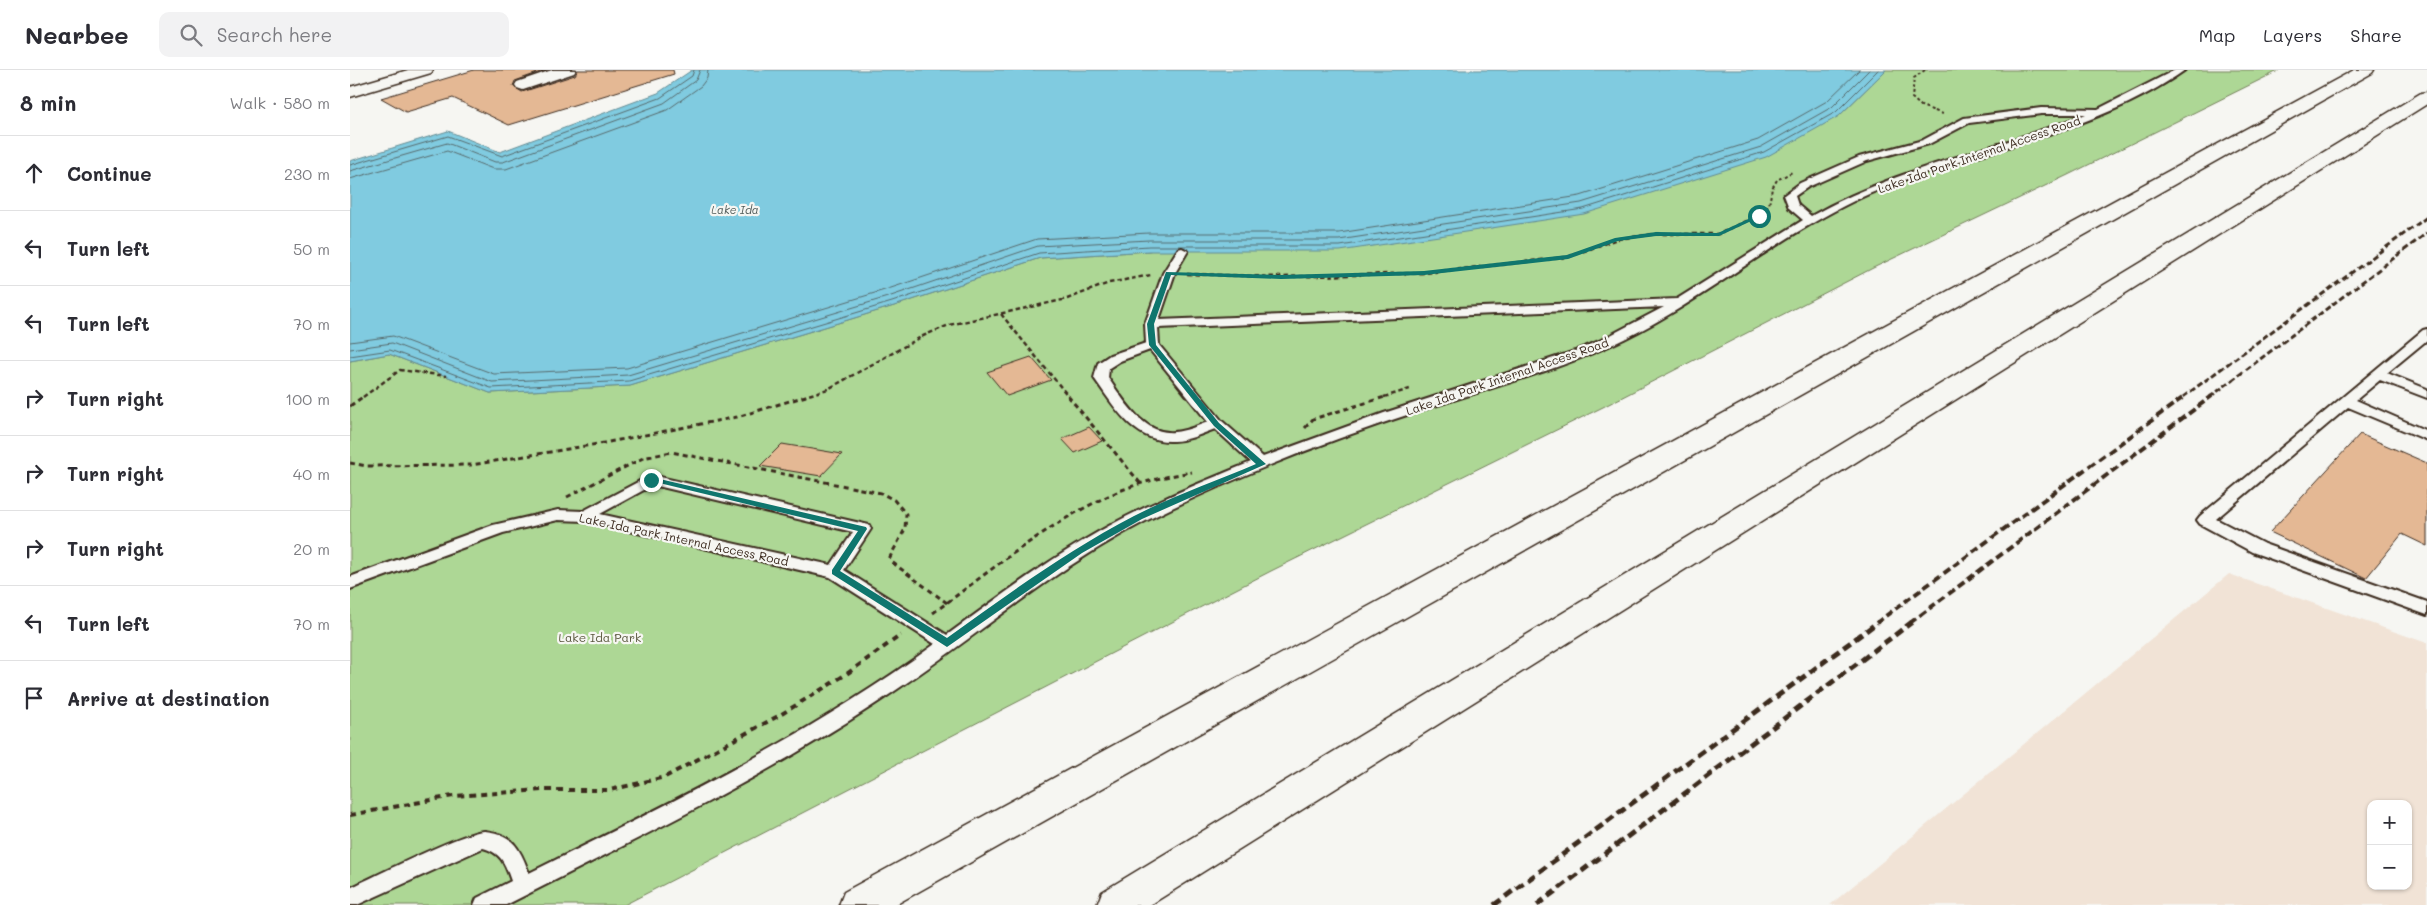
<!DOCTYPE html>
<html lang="en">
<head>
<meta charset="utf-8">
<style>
	:root { --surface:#fff; --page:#f2f2f3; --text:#2b2b33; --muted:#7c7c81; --line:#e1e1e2 }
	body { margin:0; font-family:Mali,sans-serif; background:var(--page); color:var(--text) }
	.controls { position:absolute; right:15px; bottom:15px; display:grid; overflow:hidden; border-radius:10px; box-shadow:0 1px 4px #0004 }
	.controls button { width:45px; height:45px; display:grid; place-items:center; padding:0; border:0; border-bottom:1px solid var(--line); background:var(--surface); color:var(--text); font:25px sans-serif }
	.stop { position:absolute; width:15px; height:15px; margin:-11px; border:4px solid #0f766e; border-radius:50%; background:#fff }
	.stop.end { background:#0f766e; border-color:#fff; box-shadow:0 1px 5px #0008 }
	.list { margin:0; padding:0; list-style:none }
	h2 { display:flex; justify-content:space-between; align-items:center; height:65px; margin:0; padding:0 20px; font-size:21px }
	h2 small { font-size:16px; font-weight:400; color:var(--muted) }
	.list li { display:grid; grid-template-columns:32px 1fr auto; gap:15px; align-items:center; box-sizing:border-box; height:75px; padding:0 20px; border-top:1px solid var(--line) }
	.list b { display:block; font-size:19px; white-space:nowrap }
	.list em { font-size:16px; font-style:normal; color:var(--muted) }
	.icon { flex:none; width:28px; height:28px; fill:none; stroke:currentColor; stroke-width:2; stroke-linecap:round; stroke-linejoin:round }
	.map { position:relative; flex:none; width:2077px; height:835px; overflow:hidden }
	header { display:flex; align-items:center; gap:30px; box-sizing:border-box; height:70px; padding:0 25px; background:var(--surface); border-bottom:1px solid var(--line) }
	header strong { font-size:24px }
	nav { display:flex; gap:28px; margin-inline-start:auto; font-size:18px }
	.search { width:350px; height:45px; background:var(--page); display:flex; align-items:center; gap:12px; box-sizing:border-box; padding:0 18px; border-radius:10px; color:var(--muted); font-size:19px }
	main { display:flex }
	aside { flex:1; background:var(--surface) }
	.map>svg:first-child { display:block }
</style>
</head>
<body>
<header>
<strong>Nearbee</strong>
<div class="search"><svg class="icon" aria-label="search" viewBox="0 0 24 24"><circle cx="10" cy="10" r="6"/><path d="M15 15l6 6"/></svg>Search here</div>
<nav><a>Map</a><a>Layers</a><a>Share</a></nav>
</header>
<main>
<aside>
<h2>8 min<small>Walk · 580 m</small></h2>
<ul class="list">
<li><svg class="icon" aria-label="ahead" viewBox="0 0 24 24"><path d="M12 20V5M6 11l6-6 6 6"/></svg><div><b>Continue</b></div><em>230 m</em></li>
<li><svg class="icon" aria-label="left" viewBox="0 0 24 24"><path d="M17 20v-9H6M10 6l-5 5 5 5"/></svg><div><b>Turn left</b></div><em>50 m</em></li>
<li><svg class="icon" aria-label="left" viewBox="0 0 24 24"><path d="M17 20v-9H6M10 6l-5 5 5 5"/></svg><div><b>Turn left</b></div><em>70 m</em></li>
<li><svg class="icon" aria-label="right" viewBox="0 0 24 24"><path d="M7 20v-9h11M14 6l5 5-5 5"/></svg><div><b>Turn right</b></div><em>100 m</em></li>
<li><svg class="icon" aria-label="right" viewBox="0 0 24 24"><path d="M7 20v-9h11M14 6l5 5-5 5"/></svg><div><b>Turn right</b></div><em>40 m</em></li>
<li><svg class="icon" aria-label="right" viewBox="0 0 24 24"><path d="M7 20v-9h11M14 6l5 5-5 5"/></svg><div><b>Turn right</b></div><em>20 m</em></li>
<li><svg class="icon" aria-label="left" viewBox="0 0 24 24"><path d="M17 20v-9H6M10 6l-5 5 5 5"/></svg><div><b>Turn left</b></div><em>70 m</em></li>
<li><svg class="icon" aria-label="arrive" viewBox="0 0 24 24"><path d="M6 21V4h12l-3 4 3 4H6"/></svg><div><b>Arrive at destination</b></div></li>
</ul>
</aside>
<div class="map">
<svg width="2077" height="835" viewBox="0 0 2077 835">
	<rect width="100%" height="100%" fill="#f6f6f2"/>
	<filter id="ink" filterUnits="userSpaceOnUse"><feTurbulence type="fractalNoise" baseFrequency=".02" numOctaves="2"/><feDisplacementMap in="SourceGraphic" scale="10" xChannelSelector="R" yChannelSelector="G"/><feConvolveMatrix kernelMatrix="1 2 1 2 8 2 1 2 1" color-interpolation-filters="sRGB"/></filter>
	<g filter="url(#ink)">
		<!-- built -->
		<path fill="#f1e3d6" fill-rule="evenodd" d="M1879 504 2077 573V835H1480ZM2021 734H2058V816H2021Z"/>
		<!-- green -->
		<path fill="#add795" stroke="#74805a" d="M1536 0H1930L1718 105 1523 198 1253 337 921 501 274 835H0V291L39 284 140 323 280 316 544 236 690 188 799 181 1489 46Z"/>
		<!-- water -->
		<path fill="#80cbe0" stroke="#648b92" d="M342 0H1536L1489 46 1416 87 1234 144 990 181H799L690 188 544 236 280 316 140 323 39 284 0 291V91L98 61 150 82 308 23Z"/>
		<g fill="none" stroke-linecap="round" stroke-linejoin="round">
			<!-- shore -->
			<path stroke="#576a6c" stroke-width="1" d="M0 95 98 66 152 86 310 28 342 6 344 0
				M0 101 97 73 145 92H153L314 33 346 10 350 0
				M0 109 97 81 143 99H156L317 40 351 16 357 8 358 0
				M0 272 43 266 144 304 277 298 538 219 687 169 799 163H989L1230 126 1408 70 1477 31 1509 0
				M0 279 42 273 142 312 278 305 541 226 688 176 799 170H989L1231 133 1411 77 1482 37 1519 0
				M0 286 40 280 141 318 279 311 542 232 689 183 799 176H990L1233 139 1414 82 1486 42 1528 0"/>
		</g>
		<!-- building -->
		<path fill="#e4b894" stroke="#3b2a1e" d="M124 0H196L165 11 163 16 172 22 225 5 228 0H323L324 4 159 55 103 28 56 42 31 28Z
			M681 287 701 310 657 326 637 302Z
			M739 357 752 371 725 383 712 369Z
			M2010 364 2077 393V476L2052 464 2016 508 1920 462Z
			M432 374 492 384 471 406 410 396Z"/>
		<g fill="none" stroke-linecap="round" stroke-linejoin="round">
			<defs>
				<path id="lane" d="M1825 0H1835C1742 66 1622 79 1519 124 1426 165 1350 236 1257 277 1197 304 1132 320 1069 341 985 368 902 400 822 438 710 490 625 570 522 636 406 712 280 772 156 835H124L127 828 161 811C155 794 152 783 133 778L7 835H0V818C21 808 119 759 135 761 163 764 170 778 179 803 319 734 459 666 585 574L480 507 235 451 208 450 153 463 0 519V507L143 455 208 440 233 441 301 405 519 455 521 459 494 500 597 565C646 529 695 492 748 462 797 434 850 413 901 392L865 359C851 364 837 371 823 371 784 373 764 336 744 308L748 293 760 285 796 273 795 254 813 203 828 179 832 178 838 181 825 203 809 250 1327 229 1453 150 1439 138 1434 125 1450 113 1509 87 1573 70 1614 48 1691 38 1748 39ZM1691 44H1736C1645 80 1547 97 1461 146L1448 135 1445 126 1458 117 1517 91 1579 74 1619 53ZM1314 237 1251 270 1225 281 1034 343 913 387 872 351 809 275 808 258ZM800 280 858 352C847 356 836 361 824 362 793 365 774 330 758 308L759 298 770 291ZM303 415 503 462 481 495 250 444Z
					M2077 259V270L2037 303 2077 319V328L2030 310 2006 330 2077 361V370L1998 337 1866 449 1914 474 2077 532V545L1902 482 1850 454 1847 450 1850 446 2073 260Z"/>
				<path id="street" d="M58 0H83L81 3 0 27V17Z
					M202 0H226L224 3 173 20 167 18 165 15 167 12Z"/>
				<path id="highway" d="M2004 0H2024L2022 3 545 835H489L494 822Z
					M2077 22V34L800 835H747L752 822 2071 23Z"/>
			</defs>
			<!-- lane casing -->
			<use href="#lane" stroke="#3b2a1e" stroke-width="4"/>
			<!-- street casing -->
			<use href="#street" stroke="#3b2a1e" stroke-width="3"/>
			<!-- highway casing -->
			<use href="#highway" stroke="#3b2a1e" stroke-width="3"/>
			<!-- path-far3 -->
			<path stroke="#3b2a1e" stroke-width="2" stroke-dasharray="3 2.5" stroke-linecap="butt" d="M1575 0 1564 8 1562 28 1571 36 1593 44
				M1409 146 1419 135 1422 118 1427 110 1442 102"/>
			<!-- path-far2 -->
			<path stroke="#3b2a1e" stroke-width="2.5" stroke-dasharray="4.5 3" stroke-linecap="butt" d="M837 204 931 207 1075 203 1218 187 1267 169 1306 164H1369L1410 144
				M651 244 719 327
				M13 327 50 300 96 306
				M452 327 478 319 573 266 599 255 717 229 759 213 801 205
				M1034 327 1060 319"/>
			<!-- path-far1 -->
			<path stroke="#3b2a1e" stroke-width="3" stroke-dasharray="5 4" stroke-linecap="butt" d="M718 326 791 414
				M0 336 14 326
				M955 358 963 349 1038 326
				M0 393 17 396 121 395 254 373 387 347 456 326
				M217 427 293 388 321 382 531 423 544 430 556 444 555 459 540 487 543 493 597 533
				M583 543C643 499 702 449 772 420 795 411 818 406 842 402"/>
			<!-- path -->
			<path stroke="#3b2a1e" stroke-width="4" stroke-dasharray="6 5" stroke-linecap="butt" d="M0 745 103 726 192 720H260L315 707 430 645 495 605 551 565"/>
			<!-- lane -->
			<use href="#lane" fill="#f6f6f2" fill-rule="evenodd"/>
			<!-- street -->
			<use href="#street" fill="#f6f6f2" fill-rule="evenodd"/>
			<!-- highway -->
			<use href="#highway" fill="#f6f6f2" fill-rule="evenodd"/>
			<!-- rail-far2 -->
			<path stroke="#3b2a1e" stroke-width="3" stroke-dasharray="6 3" stroke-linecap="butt" d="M1833 327 2077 147
				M1860 327 2077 163"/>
			<!-- rail-far1 -->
			<path stroke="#3b2a1e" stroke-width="4" stroke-dasharray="8 4" stroke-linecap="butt" d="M1526 553 1835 326
				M1560 553 1862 326"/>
			<!-- rail -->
			<path stroke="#3b2a1e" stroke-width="5" stroke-dasharray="9 5" stroke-linecap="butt" d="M1144 835 1528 552
				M1187 835 1562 552"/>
		</g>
	</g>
	<!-- route -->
	<path fill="#0f766e" d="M1407 145 1412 146 1369 166H1306L1268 171 1218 189 1074 205 931 209 821 205 804 254 806 275 869 353 916 394 792 449 732 483 597 577 482 504V500L508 461 297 410 301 407 516 457 517 459 490 501 597 568C658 524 717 481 784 446 823 426 866 411 906 394L864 356 799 275 797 254 816 202 931 205 1074 201 1217 185 1265 168 1306 162 1368 163Z"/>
	<g text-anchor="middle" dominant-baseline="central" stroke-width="4.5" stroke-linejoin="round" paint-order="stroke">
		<!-- far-water labels -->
		<g font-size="11" font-style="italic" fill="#505a58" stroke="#f6f6f2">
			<text x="385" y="139">Lake Ida</text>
		</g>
		<!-- street labels -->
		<g font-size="12" fill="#3b2a1e" stroke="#f6f6f2">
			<text transform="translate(1629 84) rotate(-19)">Lake Ida Park Internal Access Road</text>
			<text transform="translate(1157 306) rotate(-19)">Lake Ida Park Internal Access Road</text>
			<text transform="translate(334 469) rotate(12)">Lake Ida Park Internal Access Road</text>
		</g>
		<!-- park labels -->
		<g font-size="12" fill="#58553c" stroke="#f6f6f2">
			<text x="250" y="567">Lake Ida Park</text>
		</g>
	</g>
</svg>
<div class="controls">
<button>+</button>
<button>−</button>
</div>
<div class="stop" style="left:1409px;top:146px"></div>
<div class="stop end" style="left:301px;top:410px"></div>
</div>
</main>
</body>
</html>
